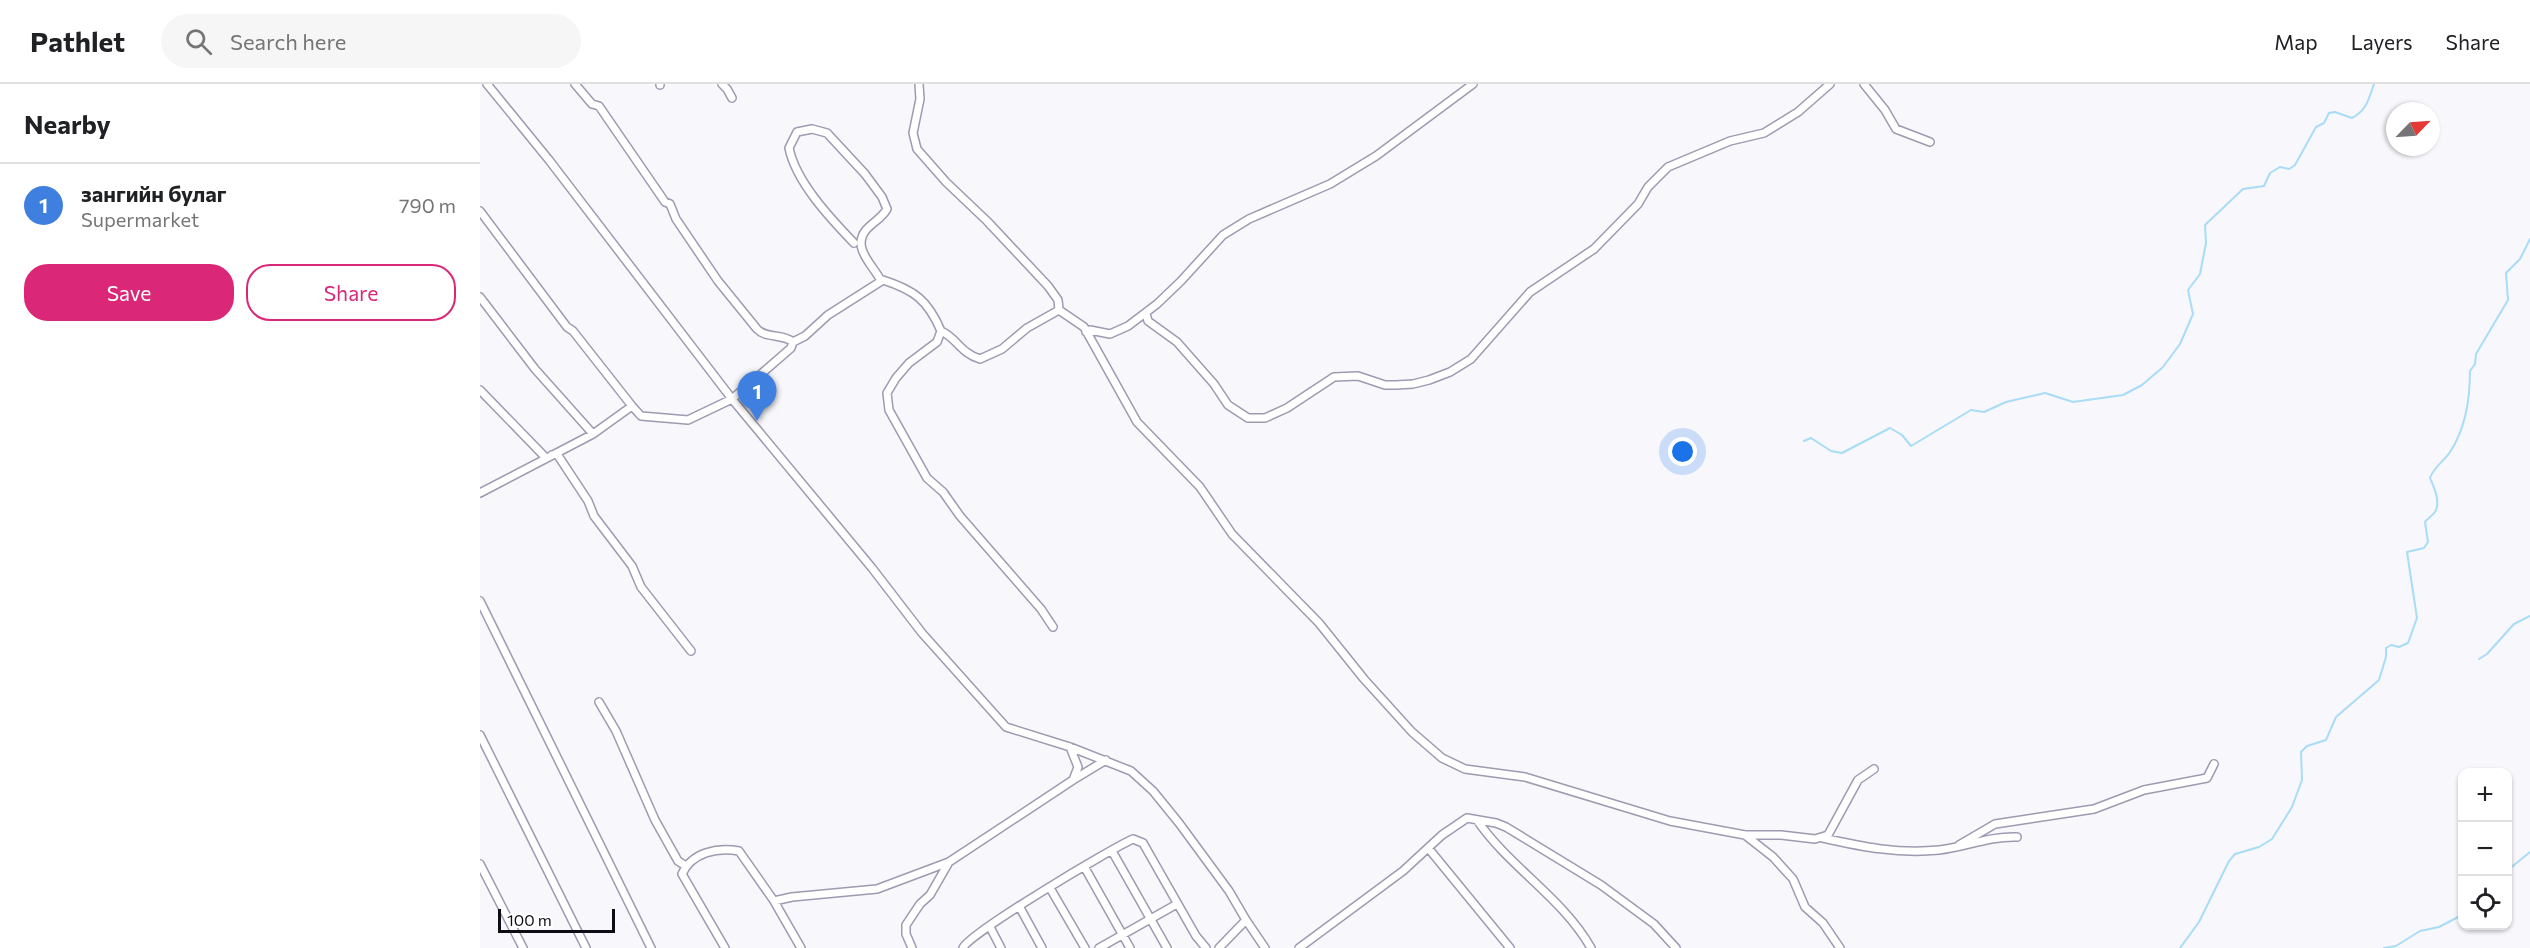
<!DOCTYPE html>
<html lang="en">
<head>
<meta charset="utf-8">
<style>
	:root { --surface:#fff; --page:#f6f6f6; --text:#202124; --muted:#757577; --line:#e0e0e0; --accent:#db2777 }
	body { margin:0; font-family:Commissioner,sans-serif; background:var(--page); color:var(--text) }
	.controls { position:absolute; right:18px; bottom:18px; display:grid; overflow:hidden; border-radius:12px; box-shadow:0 2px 4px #0004 }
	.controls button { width:54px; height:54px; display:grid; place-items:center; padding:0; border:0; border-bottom:2px solid var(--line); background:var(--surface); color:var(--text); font:30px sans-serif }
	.compass { position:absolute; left:1906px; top:18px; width:54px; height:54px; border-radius:50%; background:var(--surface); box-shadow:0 2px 4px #0004; rotate:65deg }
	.scale { position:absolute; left:18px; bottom:15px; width:117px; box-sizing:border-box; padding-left:6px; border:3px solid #0e0d15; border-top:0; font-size:16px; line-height:21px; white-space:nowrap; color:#0e0d15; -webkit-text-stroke:4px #fff; paint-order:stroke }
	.you { position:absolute; left:1203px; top:368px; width:21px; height:21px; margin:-15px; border:4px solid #fff; border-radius:50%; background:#1a73e8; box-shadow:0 0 0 9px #1a73e833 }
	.badge { display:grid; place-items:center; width:39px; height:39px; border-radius:50%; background:var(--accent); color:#fff; font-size:20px; font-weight:700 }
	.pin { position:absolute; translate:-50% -50px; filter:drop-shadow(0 2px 3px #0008) }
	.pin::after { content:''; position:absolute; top:32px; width:21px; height:18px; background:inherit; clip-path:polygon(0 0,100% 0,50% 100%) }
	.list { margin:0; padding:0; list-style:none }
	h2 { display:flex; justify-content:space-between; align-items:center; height:78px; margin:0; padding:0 24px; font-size:26px }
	h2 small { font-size:20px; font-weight:400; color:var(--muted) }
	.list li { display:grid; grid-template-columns:39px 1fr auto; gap:18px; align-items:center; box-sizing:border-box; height:84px; padding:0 24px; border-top:2px solid var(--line) }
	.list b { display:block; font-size:22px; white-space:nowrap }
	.list p { margin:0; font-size:20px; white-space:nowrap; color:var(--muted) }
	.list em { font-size:20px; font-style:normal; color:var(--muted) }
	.actions { display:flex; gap:12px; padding:18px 24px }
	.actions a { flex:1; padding:14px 0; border:2px solid var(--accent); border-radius:24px; text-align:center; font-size:21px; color:var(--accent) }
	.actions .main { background:var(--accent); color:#fff }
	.icon { flex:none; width:33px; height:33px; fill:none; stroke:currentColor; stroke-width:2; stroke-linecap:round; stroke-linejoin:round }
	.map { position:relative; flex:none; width:2050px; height:864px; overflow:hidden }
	header { display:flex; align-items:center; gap:36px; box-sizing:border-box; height:84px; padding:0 30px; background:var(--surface); border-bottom:2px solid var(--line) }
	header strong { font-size:28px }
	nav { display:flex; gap:33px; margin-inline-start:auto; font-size:21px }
	.search { width:420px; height:54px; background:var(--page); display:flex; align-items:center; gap:15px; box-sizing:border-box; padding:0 21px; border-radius:33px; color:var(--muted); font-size:22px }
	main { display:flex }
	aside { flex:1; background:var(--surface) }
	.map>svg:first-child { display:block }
</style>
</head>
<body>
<header>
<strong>Pathlet</strong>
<div class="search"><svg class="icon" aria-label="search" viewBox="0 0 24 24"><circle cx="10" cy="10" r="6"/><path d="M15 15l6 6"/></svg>Search here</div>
<nav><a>Map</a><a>Layers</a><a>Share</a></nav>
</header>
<main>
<aside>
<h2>Nearby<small></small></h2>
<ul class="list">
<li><span class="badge" style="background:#3f7fe0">1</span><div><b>зангийн булаг</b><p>Supermarket</p></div><em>790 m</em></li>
</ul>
<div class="actions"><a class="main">Save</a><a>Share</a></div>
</aside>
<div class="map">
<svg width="2050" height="864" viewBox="0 0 2050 864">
	<rect width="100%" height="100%" fill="#f7f7fc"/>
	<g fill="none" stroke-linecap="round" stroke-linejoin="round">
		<!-- stream -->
		<path stroke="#a9dcf6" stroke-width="2" d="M1324 357 1331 354 1351 367 1362 369 1410 344 1422 351 1431 362 1491 326 1504 328 1526 318 1565 309 1593 318 1643 311 1662 301 1683 283 1700 260 1713 230 1708 206 1720 190 1726 159 1725 141 1763 105 1784 102 1790 89 1800 83 1809 85 1815 81 1836 43 1844 39 1849 29 1855 28 1872 34C1886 27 1889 15 1894 0
			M1999 575 2007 570 2034 540 2050 532
			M2028 786 2050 768
			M1700 864 1719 838 1749 777 1755 770 1779 763 1792 755 1812 723 1822 696 1821 668 1827 662 1846 656 1856 633 1899 596 1906 573V564L1911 561 1919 563 1928 559 1937 534 1927 468 1944 464 1948 458 1945 438C1947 435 1953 431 1955 428 1961 418 1954 403 1950 394 1953 384 1964 377 1970 368 1986 344 1990 315 1990 287L1995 280 1996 270 2028 216 2026 189 2040 175 2050 155
			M1904 864 1916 862 1940 847 1959 843 1982 831"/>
		<defs>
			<path id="street" d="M7 0 69 76 252 315 311 264 313 258 325 252 348 231 403 196C434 206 448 216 461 247 477 254 480 269 500 275L522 265 547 244 579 226
				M95 0 112 20 119 22 185 118 190 120 196 135 238 197 277 245C286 255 302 249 313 258
				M180 0V1
				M242 0 247 5 252 14
				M439 0 440 15 433 49 437 65 466 98 507 137 568 202 578 216 579 226
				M1384 0 1405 26 1416 45 1450 58
				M0 127 87 243 93 247 152 322
				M374 159C350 134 316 98 309 64L317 48 332 45 347 49 385 90 402 113 407 125C402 134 393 138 386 146 371 164 394 182 401 197
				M0 213 55 285 113 350
				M579 226 604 243 657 338 720 403 752 450 839 539 884 595 932 648 962 674 985 685 1045 693 1190 737 1265 751H1301L1335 755 1348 751 1378 696 1394 685
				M666 230 668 237 697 258 734 300 748 321 768 334H785L807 324 854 293 878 292 905 301H916L933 300 949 296 970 288 991 275 1050 208 1114 165 1158 120 1168 103 1188 83 1250 57 1284 49 1318 28 1350 0
				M461 247 457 258 429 279 416 294 407 309 409 326 447 394 463 408 480 432 561 525 573 543
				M606 248 610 246 630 250 648 242 677 220 701 197 743 151 769 135 850 100 896 72 993 0
				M0 306 66 374
				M72 371 77 370 108 417 114 432 152 482 161 503 211 567
				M0 409 113 350 152 322 161 332 208 336 252 315 392 484 442 549 526 643 590 663 651 687 673 707 699 739 749 807 766 836 739 864
				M0 517 171 864
				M119 618 136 647 175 736 198 777 206 782
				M0 651 106 864
				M593 696 626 676
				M997 736C1029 783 1083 814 1111 864
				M1265 751 1293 773 1313 795 1325 823 1343 839 1360 864
				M1343 754C1383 763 1418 770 1459 766 1485 763 1510 752 1537 753
				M1479 761 1515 740 1614 725 1664 706 1727 694 1734 680
				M949 765 1030 864
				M632 767 687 864
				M0 780 43 864
				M605 784 650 864
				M570 804 605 864
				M294 817 312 813 397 805 469 778 593 696 598 683 590 663
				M539 822 562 864
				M766 836 785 864
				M510 843 521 864
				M245 864 202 790C212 768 238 763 259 767L294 817 321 864
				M432 864 426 850V841L440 820 450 811 469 778
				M483 864C488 850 632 764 653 755L663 759 716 852 726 864
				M619 864 697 820
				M819 864 923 787 962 751 987 734 1016 739 1026 743 1121 801 1174 840 1196 864"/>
		</defs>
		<!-- street casing -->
		<use href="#street" stroke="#9c9bb1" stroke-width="10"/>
		<!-- street -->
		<use href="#street" stroke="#fff" stroke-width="7"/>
	</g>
</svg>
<div class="controls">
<button>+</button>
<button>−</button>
<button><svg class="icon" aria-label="locate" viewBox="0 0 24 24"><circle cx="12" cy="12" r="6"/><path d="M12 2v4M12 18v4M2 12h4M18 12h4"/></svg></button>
</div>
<svg class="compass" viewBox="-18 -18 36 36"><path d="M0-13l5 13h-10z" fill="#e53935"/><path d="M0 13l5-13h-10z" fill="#757577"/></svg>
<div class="scale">100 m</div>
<div class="you"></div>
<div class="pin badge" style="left:277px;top:337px;background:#3f7fe0">1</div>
</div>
</main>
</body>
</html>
